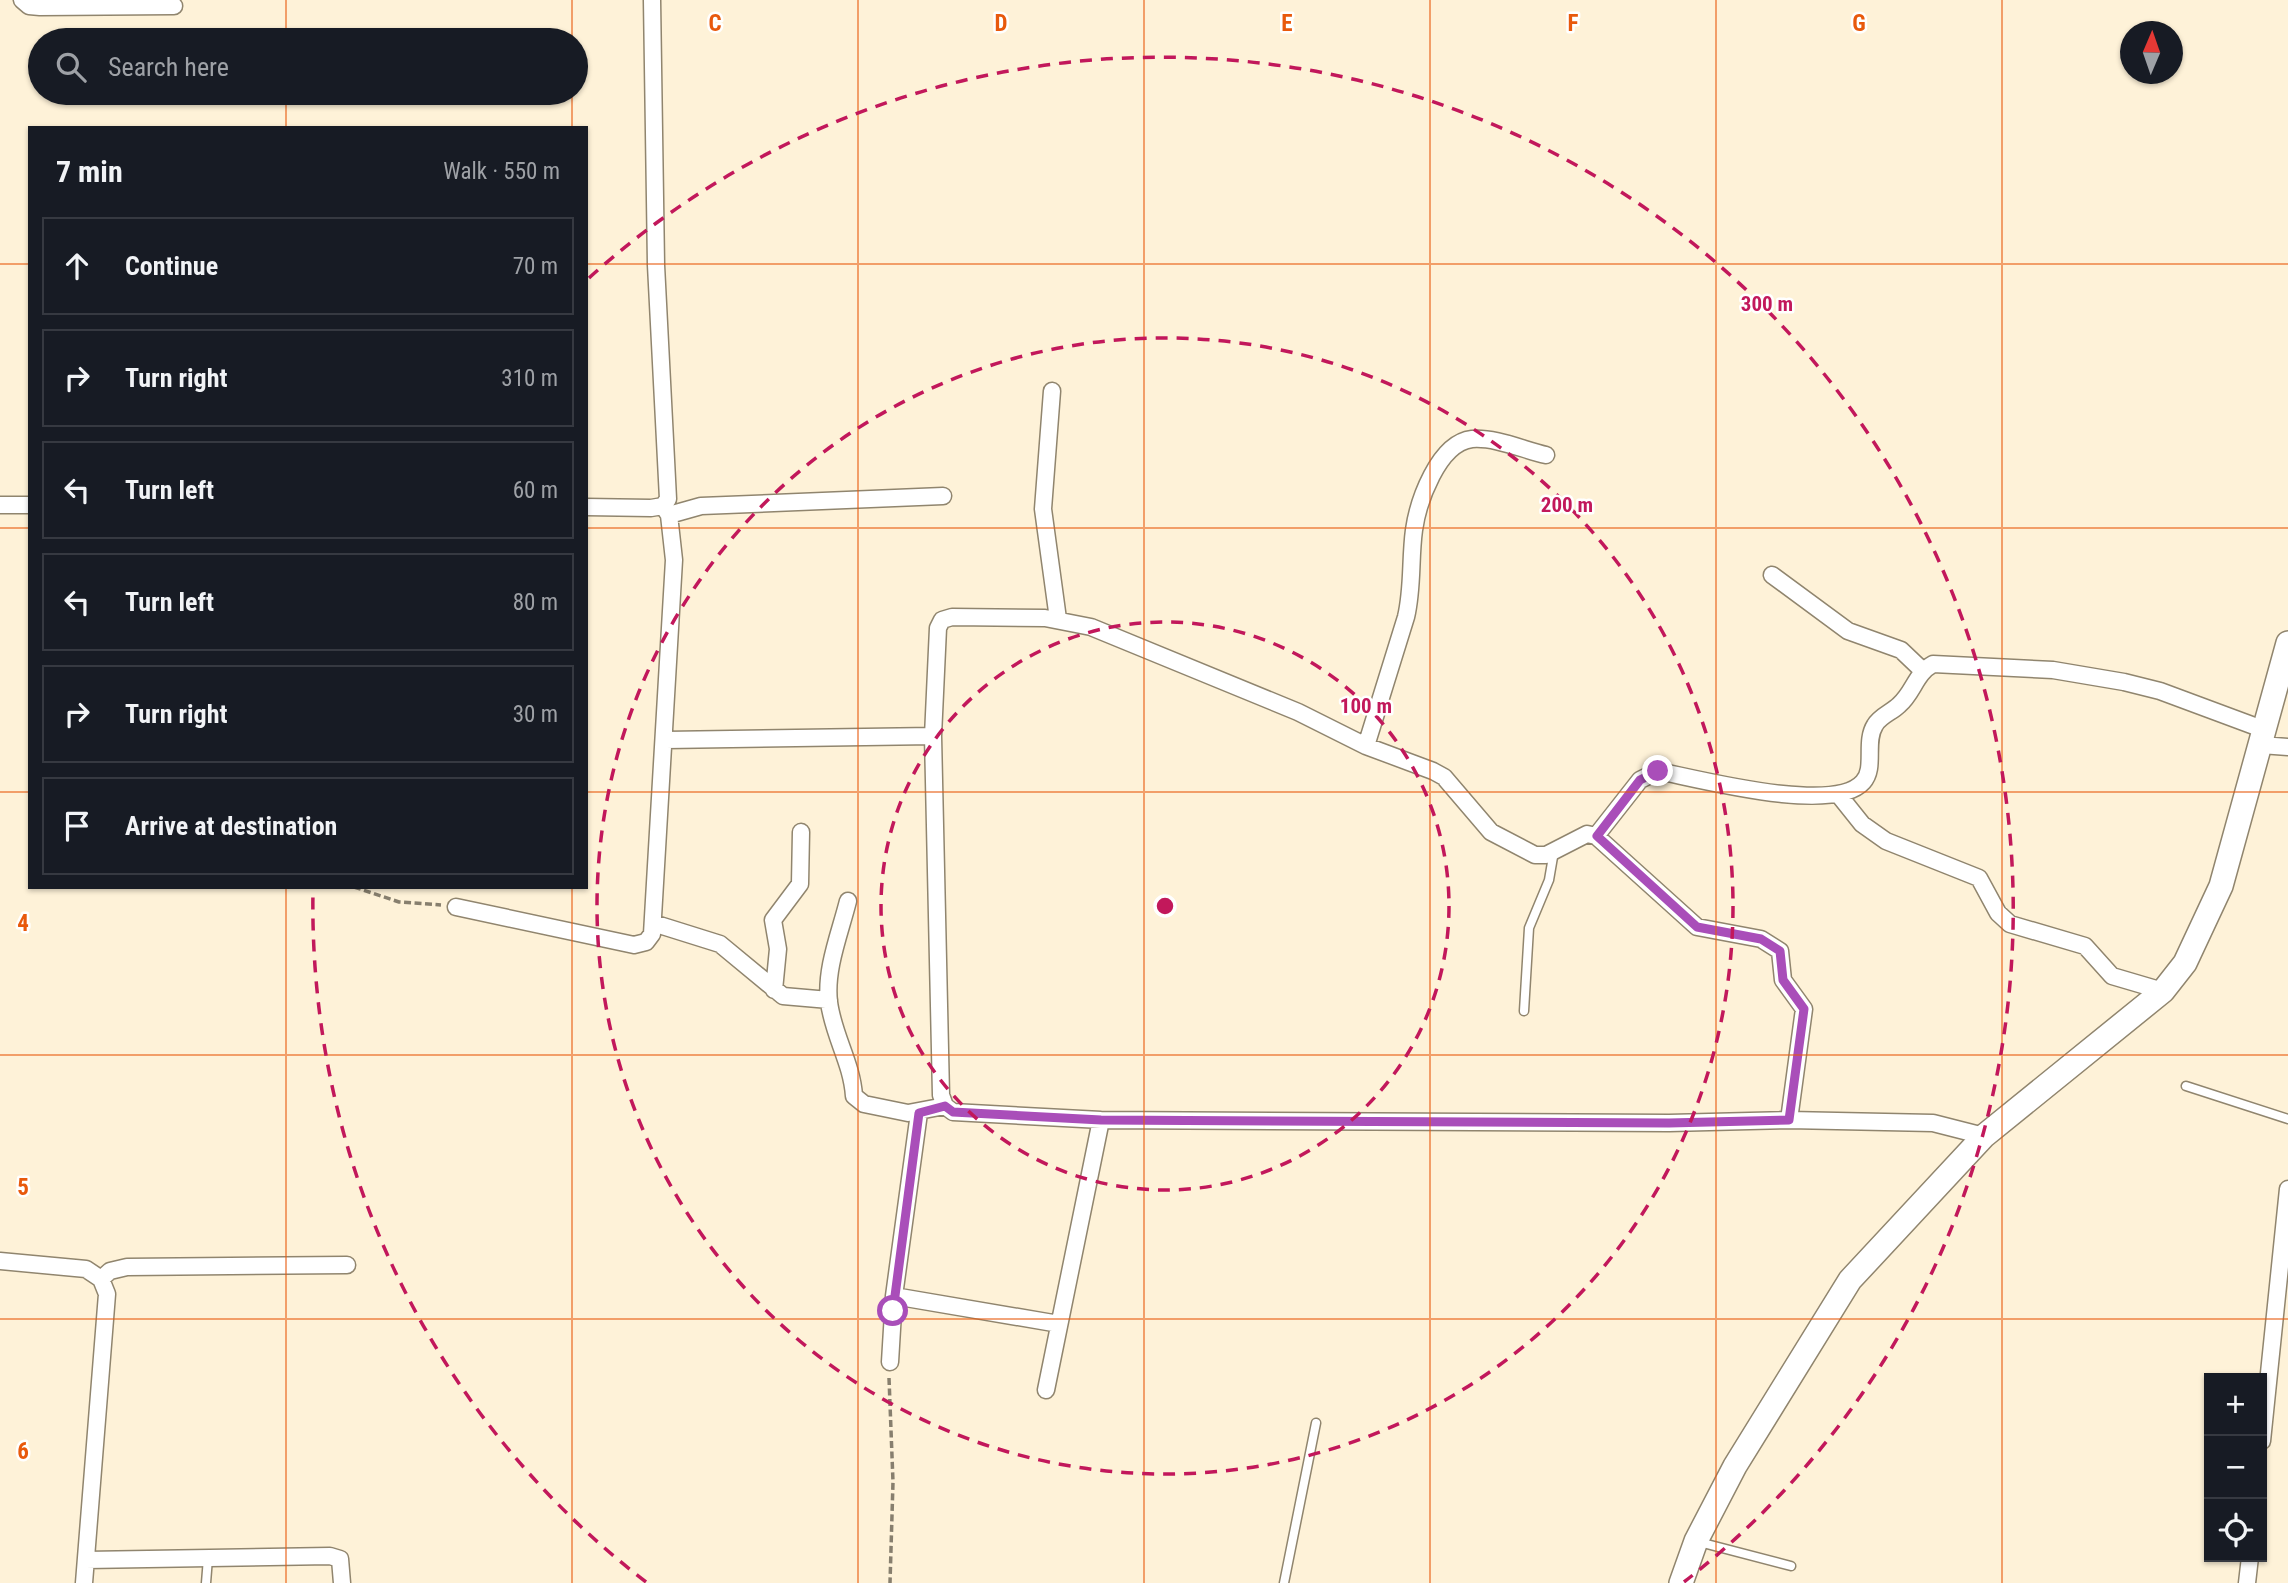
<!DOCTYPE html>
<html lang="en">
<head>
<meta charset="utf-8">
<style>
	:root { --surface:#171b24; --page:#20242c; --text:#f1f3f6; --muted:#9ea1a6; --line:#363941 }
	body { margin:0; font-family:"Roboto Condensed",sans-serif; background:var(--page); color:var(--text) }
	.controls { position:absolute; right:21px; bottom:21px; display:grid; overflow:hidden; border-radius:0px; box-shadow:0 2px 5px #0004 }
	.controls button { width:63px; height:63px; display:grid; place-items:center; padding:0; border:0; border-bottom:2px solid var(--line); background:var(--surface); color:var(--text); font:35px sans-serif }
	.compass { position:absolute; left:2120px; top:21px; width:63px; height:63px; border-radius:50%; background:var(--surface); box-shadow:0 2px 5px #0004; rotate:2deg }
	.stop { position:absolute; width:21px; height:21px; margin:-16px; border:5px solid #a94eb9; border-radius:50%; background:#fff }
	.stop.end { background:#a94eb9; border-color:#fff; box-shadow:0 2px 7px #0008 }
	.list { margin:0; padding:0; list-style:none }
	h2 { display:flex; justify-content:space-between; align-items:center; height:91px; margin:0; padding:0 28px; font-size:30px }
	h2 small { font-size:23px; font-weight:400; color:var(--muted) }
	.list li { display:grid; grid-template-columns:46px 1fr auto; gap:21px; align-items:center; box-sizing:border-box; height:98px; margin:0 14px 14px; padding:0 14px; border:2px solid var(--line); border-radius:0px }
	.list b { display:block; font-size:26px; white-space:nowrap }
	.list em { font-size:23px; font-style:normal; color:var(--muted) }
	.icon { flex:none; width:38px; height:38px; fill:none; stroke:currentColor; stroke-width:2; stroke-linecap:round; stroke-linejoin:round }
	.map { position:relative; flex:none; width:2288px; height:1583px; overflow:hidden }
	.search { position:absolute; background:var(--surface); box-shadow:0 2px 5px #0004; left:28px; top:28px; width:560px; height:77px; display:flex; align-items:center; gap:18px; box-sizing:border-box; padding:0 24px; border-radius:38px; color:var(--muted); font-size:26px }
	.panel { position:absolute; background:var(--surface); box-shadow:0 2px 5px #0004; left:28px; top:126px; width:560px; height:763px; border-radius:0px }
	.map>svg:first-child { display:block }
</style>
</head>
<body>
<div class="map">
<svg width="2288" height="1583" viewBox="0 0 2288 1583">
	<rect width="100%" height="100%" fill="#fef2d8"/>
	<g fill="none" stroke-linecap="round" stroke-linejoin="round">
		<defs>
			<path id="lane" d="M1524 1011 1529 928 1549 880 1554 851
				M2186 1086 2288 1119
				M1699 1542 1791 1566
				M206 1583 208 1558
				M1284 1583 1316 1423"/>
			<path id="street" d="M22 0 29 6 40 7 174 6
				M1052 391 1043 509 1058 619
				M0 505H30
				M586 507 651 508 663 506 668 499 656 265 652 0
				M669 515 701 506 943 496
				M1772 575 1848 631 1901 650 1922 670
				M666 740 933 736
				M2261 745 2288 747
				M1366 746 1406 617C1413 588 1410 559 1414 530 1418 502 1438 443 1472 439 1495 437 1524 450 1546 455
				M1838 794 1862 824 1886 841 1979 878 1998 913 2010 924 2085 946 2112 976 2163 991
				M1596 836 1640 780 1658 771C1699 779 1834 815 1863 782 1876 768 1864 742 1875 725 1880 716 1892 712 1899 705 1914 692 1915 674 1933 664L2053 670 2124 682 2160 691 2265 730
				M848 901C840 933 825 969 829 1002 833 1035 852 1063 854 1096L864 1104 908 1113 945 1106
				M456 907 634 945 646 942 652 934 674 560 669 515 663 506
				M653 923 720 944 783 996 829 1000
				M774 990 778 949 773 920 800 884 801 832
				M1789 1120 1804 1009 1783 980 1780 951 1761 939 1697 927 1596 836 1587 834 1546 855H1535L1491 832 1444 777 1433 771 1366 746 1298 712 1091 627 1045 618 952 617 942 620 938 628 933 736 941 1095 945 1106 953 1112 1101 1120 1669 1123 1789 1120 1933 1123 1984 1136
				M0 1261 86 1269 101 1279 107 1294 84 1583
				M101 1279 110 1271 127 1267 347 1265
				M894 1296 1059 1324
				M890 1362 894 1296 919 1113
				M1046 1390 1101 1120
				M2262 1441 2288 1189
				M86 1560 330 1556 340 1559 342 1583
				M2247 1583 2250 1557"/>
			<path id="secondary" d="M1681 1583 1696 1541 1735 1466 1850 1280 1984 1136 2163 991 2185 963 2221 886 2288 643"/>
		</defs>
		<!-- lane casing -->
		<use href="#lane" stroke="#90856e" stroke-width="11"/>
		<!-- street casing -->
		<use href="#street" stroke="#90856e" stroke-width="19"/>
		<!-- secondary casing -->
		<use href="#secondary" stroke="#90856e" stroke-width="26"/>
		<!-- path -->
		<path stroke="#877f6e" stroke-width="3.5" stroke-dasharray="7 3.5" stroke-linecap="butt" d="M354 887 399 902 441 905
			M889 1378 893 1482 890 1583"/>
		<!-- lane -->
		<use href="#lane" stroke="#fff" stroke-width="8"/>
		<!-- street -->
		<use href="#street" stroke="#fff" stroke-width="16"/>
		<!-- secondary -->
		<use href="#secondary" stroke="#fff" stroke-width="23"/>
	</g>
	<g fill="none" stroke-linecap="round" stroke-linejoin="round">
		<!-- route -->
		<path stroke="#a94eb9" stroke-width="9" d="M893 1311 919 1113 945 1106 953 1112 1101 1120 1669 1123 1789 1120 1804 1009 1783 980 1780 951 1761 939 1697 927 1597 836 1640 780 1658 771"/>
	</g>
	<!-- grid -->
	<path fill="none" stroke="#e8590c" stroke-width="2" stroke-opacity="0.55" d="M286 0V40M572 0V40M858 0V1583M1144 0V1583M1430 0V1583M1716 0V1583M2002 0V1583M286 93V128M572 93V128M0 264H30M586 264H2288M0 528H30M586 528H2288M0 792H30M586 792H2288M286 887V1583M572 887V1583M0 1055H2288M0 1319H2288"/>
	<!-- distance rings -->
	<g fill="none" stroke="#c2185b" stroke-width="3.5" stroke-dasharray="12 9">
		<circle cx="1165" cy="906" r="284"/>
		<circle cx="1165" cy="906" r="568"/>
		<path d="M646 1582A852 852 0 0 1 313 891M589 278A852 852 0 1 1 1684 1582"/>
	</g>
	<g font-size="23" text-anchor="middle" font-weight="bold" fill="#e8590c" stroke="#fff" stroke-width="5" stroke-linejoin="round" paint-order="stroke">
		<text x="715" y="31">C</text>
		<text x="1001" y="31">D</text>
		<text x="1287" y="31">E</text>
		<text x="1573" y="31">F</text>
		<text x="1859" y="31">G</text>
		<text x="23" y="931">4</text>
		<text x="23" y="1195">5</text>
		<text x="23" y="1459">6</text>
	</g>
	<circle cx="1165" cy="906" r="10" fill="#c2185b" stroke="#fff" stroke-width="3.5"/>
	<g font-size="21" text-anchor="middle" font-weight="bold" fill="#c2185b" stroke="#fff" stroke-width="5" stroke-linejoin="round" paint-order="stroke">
		<text x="1767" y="311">300 m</text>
		<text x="1567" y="512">200 m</text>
		<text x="1366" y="713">100 m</text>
	</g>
</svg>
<div class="controls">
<button>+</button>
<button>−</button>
<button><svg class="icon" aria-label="locate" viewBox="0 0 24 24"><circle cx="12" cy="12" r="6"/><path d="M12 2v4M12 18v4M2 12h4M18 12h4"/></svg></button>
</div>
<svg class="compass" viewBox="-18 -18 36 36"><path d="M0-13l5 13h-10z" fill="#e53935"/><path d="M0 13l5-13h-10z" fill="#9ea1a6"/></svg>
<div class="stop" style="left:893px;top:1311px"></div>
<div class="stop end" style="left:1658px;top:771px"></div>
<div class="search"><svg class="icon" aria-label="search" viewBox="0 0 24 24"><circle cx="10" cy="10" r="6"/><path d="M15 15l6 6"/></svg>Search here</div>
<section class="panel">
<h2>7 min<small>Walk · 550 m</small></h2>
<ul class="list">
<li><svg class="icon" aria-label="ahead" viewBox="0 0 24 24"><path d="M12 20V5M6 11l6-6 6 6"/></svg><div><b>Continue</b></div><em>70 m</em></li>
<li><svg class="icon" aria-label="right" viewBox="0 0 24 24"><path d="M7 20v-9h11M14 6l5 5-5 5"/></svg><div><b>Turn right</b></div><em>310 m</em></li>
<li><svg class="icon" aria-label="left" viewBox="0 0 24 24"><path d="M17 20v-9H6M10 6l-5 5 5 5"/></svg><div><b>Turn left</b></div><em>60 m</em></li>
<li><svg class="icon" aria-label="left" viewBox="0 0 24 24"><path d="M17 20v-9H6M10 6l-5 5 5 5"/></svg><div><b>Turn left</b></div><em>80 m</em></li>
<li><svg class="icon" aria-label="right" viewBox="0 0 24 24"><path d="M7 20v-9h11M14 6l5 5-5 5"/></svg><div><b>Turn right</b></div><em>30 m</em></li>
<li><svg class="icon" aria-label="arrive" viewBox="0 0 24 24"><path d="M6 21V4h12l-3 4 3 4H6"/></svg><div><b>Arrive at destination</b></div></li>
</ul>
</section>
</div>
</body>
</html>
